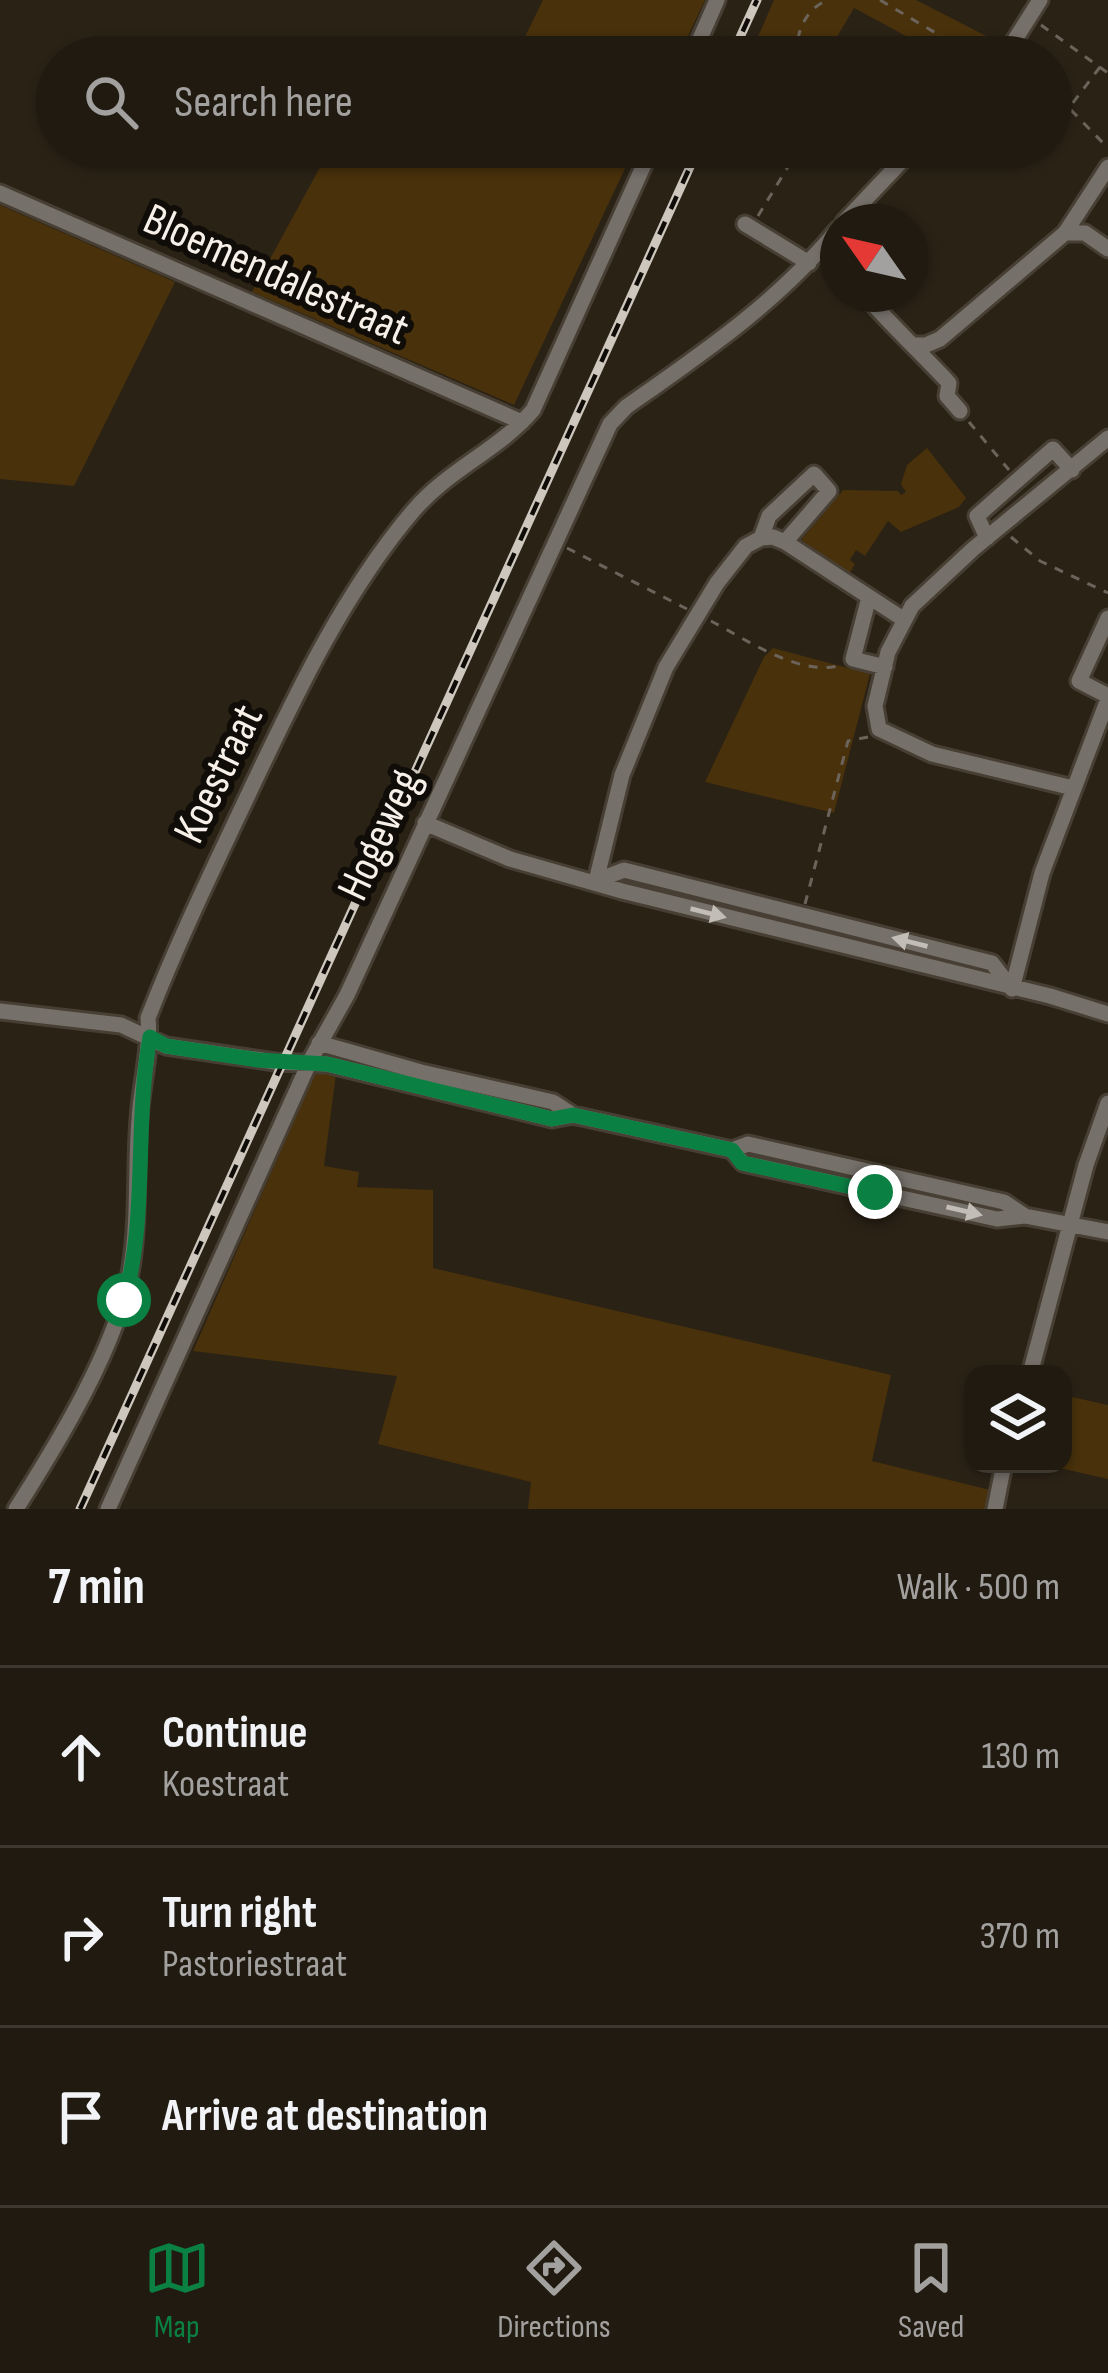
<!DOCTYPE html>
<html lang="en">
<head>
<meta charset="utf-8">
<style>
	:root { --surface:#201a10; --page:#282319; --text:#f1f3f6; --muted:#a2a19f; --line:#3d3830; --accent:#0b8043 }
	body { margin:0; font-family:"Sofia Sans Condensed",sans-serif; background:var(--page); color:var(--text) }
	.controls { position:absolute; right:36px; bottom:36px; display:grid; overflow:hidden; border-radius:24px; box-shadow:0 3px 9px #0004 }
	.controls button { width:108px; height:108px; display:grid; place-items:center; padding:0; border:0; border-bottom:3px solid var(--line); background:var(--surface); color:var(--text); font:60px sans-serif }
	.compass { position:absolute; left:820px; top:204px; width:108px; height:108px; border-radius:50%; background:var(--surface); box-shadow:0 3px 9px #0004; rotate:304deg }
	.stop { position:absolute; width:36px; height:36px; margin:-27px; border:9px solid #0b8043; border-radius:50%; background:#fff }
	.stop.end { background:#0b8043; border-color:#fff; box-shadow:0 3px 12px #0008 }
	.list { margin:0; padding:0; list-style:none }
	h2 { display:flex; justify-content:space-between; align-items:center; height:156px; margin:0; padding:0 48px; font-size:51px }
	h2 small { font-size:39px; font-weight:400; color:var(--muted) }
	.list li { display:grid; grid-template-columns:78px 1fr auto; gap:36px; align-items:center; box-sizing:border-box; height:180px; padding:0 48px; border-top:3px solid var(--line) }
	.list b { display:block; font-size:45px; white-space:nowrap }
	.list p { margin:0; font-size:39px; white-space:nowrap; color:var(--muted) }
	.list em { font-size:39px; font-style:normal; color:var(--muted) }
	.icon { flex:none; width:66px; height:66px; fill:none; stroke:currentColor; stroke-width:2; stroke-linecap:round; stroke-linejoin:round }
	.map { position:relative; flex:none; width:1108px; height:1509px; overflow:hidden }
	.search { position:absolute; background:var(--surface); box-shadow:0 3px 9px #0004; left:36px; right:36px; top:36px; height:132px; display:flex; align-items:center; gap:30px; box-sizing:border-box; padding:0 42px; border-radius:66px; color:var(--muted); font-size:45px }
	.sheet { height:696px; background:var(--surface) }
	nav { display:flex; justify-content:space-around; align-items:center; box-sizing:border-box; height:168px; border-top:3px solid var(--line); background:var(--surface); font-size:33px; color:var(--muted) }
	nav a { display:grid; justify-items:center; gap:6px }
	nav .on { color:var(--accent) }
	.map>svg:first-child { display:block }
</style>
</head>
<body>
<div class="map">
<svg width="1108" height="1509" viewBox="0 0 1108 1509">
	<rect width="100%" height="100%" fill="#2b2216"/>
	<!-- green -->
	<path fill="#48310b" d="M543 0H705L678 57H515Z
		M774 0H916L994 40 979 57H945L854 8 825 57H773L767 53 757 57 751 53Z
		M331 147H635L514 405 252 292Z
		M0 205 175 282 74 486 0 479Z
		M927 448 966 498 959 507 901 532 888 521 865 556 856 550 850 560 855 564 850 573 801 540 843 490 898 491 901 495 906 492 901 484 907 465Z
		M773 648 870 674 834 813 705 782 764 657Z
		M325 1071 336 1074 324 1166 359 1172 357 1187 433 1190V1268L891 1375 872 1461 990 1490 986 1509H528L531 1482 378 1444 397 1376 193 1351 314 1075Z
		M1063 1395 1108 1405V1479L1042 1464H1063Z"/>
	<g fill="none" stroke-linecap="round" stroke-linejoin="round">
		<defs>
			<path id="minor" d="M692 57 717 0
				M1004 57 1040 0
				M0 193 522 422
				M844 222 915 147
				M745 224 809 263
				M1065 233H1085L1108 249
				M822 249 838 264
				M864 294C892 326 920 352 949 383L947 396 960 411
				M914 345H926L940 339 1065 233 1108 167
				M761 538 773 537 785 542 903 619
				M987 538 977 516 1053 449 1072 470
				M869 597 853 659 885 667
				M1108 618 1079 681 1108 696
				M1073 788 932 754 879 729 875 706 888 652 912 606 973 549 1108 438
				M425 823 510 859 622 891 1050 996 1108 1014
				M596 881 622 775 666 667 717 583 746 546 761 538 769 516 814 474 829 491 785 542
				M596 881 624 870 992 963 1012 989
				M1012 989 1042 873 1108 699
				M0 1011 121 1025 166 1046 275 1062 327 1064 552 1119 573 1115
				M319 1043 421 1072 553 1102 573 1115 732 1150 748 1144 1004 1202 1025 1216
				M732 1150 743 1163 997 1219 1025 1216 1108 1232
				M1030 1374 1086 1165 1108 1103
				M16 1509C58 1443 119 1344 131 1267 139 1219 135 1168 139 1119 141 1085 151 1051 148 1018 178 941 214 867 249 793 295 696 344 592 414 510 449 469 499 450 533 410L652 147
				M108 1509 310 1061 347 995 610 424 626 407C703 353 778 302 838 229
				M995 1509 1004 1464"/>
		</defs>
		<!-- minor casing -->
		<use href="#minor" stroke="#473f33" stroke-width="21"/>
		<!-- path -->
		<path stroke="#6c645a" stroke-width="3" stroke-dasharray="9 9" stroke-linecap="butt" d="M880 0 976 57
			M1041 25 1108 73
			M798 57C794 34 806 8 828 0
			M1100 67 1069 108 1108 148
			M758 216 800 147
			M969 422 1009 470
			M1011 537 1040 561 1108 593
			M567 548 687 609
			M711 621C745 639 802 678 841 665
			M805 904 848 741 868 737"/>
		<!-- minor -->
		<use href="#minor" stroke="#75706a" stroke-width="15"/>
		<defs>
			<path id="rail" d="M731 57 757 0
				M80 1509 699 147"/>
		</defs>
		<!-- rail casing -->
		<use href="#rail" stroke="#cdc7be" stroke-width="9"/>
		<!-- rail -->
		<use href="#rail" stroke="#100d08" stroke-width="4.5" stroke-dasharray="14" stroke-linecap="butt"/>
	</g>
	<!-- one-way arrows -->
	<defs><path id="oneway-solid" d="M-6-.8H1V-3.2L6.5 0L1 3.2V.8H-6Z" transform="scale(3)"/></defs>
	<g fill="#c2bdb6">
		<use href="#oneway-solid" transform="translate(708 913) rotate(14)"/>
		<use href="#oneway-solid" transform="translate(910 942) rotate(-166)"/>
		<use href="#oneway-solid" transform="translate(964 1211) rotate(13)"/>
	</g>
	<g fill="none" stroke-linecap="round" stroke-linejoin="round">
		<!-- route -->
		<path stroke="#0b8043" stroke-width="15" d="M124 1300C148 1219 134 1123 150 1037L166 1046 258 1060 327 1064 552 1119 573 1115 732 1150 742 1163 875 1192"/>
	</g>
	<g text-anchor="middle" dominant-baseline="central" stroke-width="12" stroke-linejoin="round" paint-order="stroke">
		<!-- street labels -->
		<g font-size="45" fill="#f6f0e8" stroke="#100d08">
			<text transform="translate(276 275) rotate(24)">Bloemendalestraat</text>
			<text transform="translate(219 774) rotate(-64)">Koestraat</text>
			<text transform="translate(380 835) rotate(-65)">Hogeweg</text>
		</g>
	</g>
</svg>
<div class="controls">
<button><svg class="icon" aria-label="layers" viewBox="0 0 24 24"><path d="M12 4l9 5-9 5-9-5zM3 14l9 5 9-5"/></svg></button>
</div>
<svg class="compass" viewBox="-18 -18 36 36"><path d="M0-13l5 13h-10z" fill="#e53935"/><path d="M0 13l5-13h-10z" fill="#a2a19f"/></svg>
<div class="stop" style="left:124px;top:1300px"></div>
<div class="stop end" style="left:875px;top:1192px"></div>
<div class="search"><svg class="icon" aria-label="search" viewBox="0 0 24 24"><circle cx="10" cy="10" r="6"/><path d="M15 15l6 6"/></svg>Search here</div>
</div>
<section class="sheet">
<h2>7 min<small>Walk · 500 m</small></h2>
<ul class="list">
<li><svg class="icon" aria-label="ahead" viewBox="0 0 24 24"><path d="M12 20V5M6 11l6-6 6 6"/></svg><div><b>Continue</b><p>Koestraat</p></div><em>130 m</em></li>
<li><svg class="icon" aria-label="right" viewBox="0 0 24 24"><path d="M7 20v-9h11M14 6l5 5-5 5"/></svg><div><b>Turn right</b><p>Pastoriestraat</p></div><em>370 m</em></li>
<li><svg class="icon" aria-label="arrive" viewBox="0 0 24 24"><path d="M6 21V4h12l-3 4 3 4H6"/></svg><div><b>Arrive at destination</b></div></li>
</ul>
</section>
<nav>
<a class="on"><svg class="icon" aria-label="map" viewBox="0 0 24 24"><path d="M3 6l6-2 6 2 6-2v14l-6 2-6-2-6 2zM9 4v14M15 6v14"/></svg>Map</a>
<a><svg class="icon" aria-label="directions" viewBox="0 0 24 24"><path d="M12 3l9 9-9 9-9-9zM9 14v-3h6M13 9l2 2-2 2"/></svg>Directions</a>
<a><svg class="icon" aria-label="saved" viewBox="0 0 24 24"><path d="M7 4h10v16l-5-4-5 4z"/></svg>Saved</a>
</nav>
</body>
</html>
